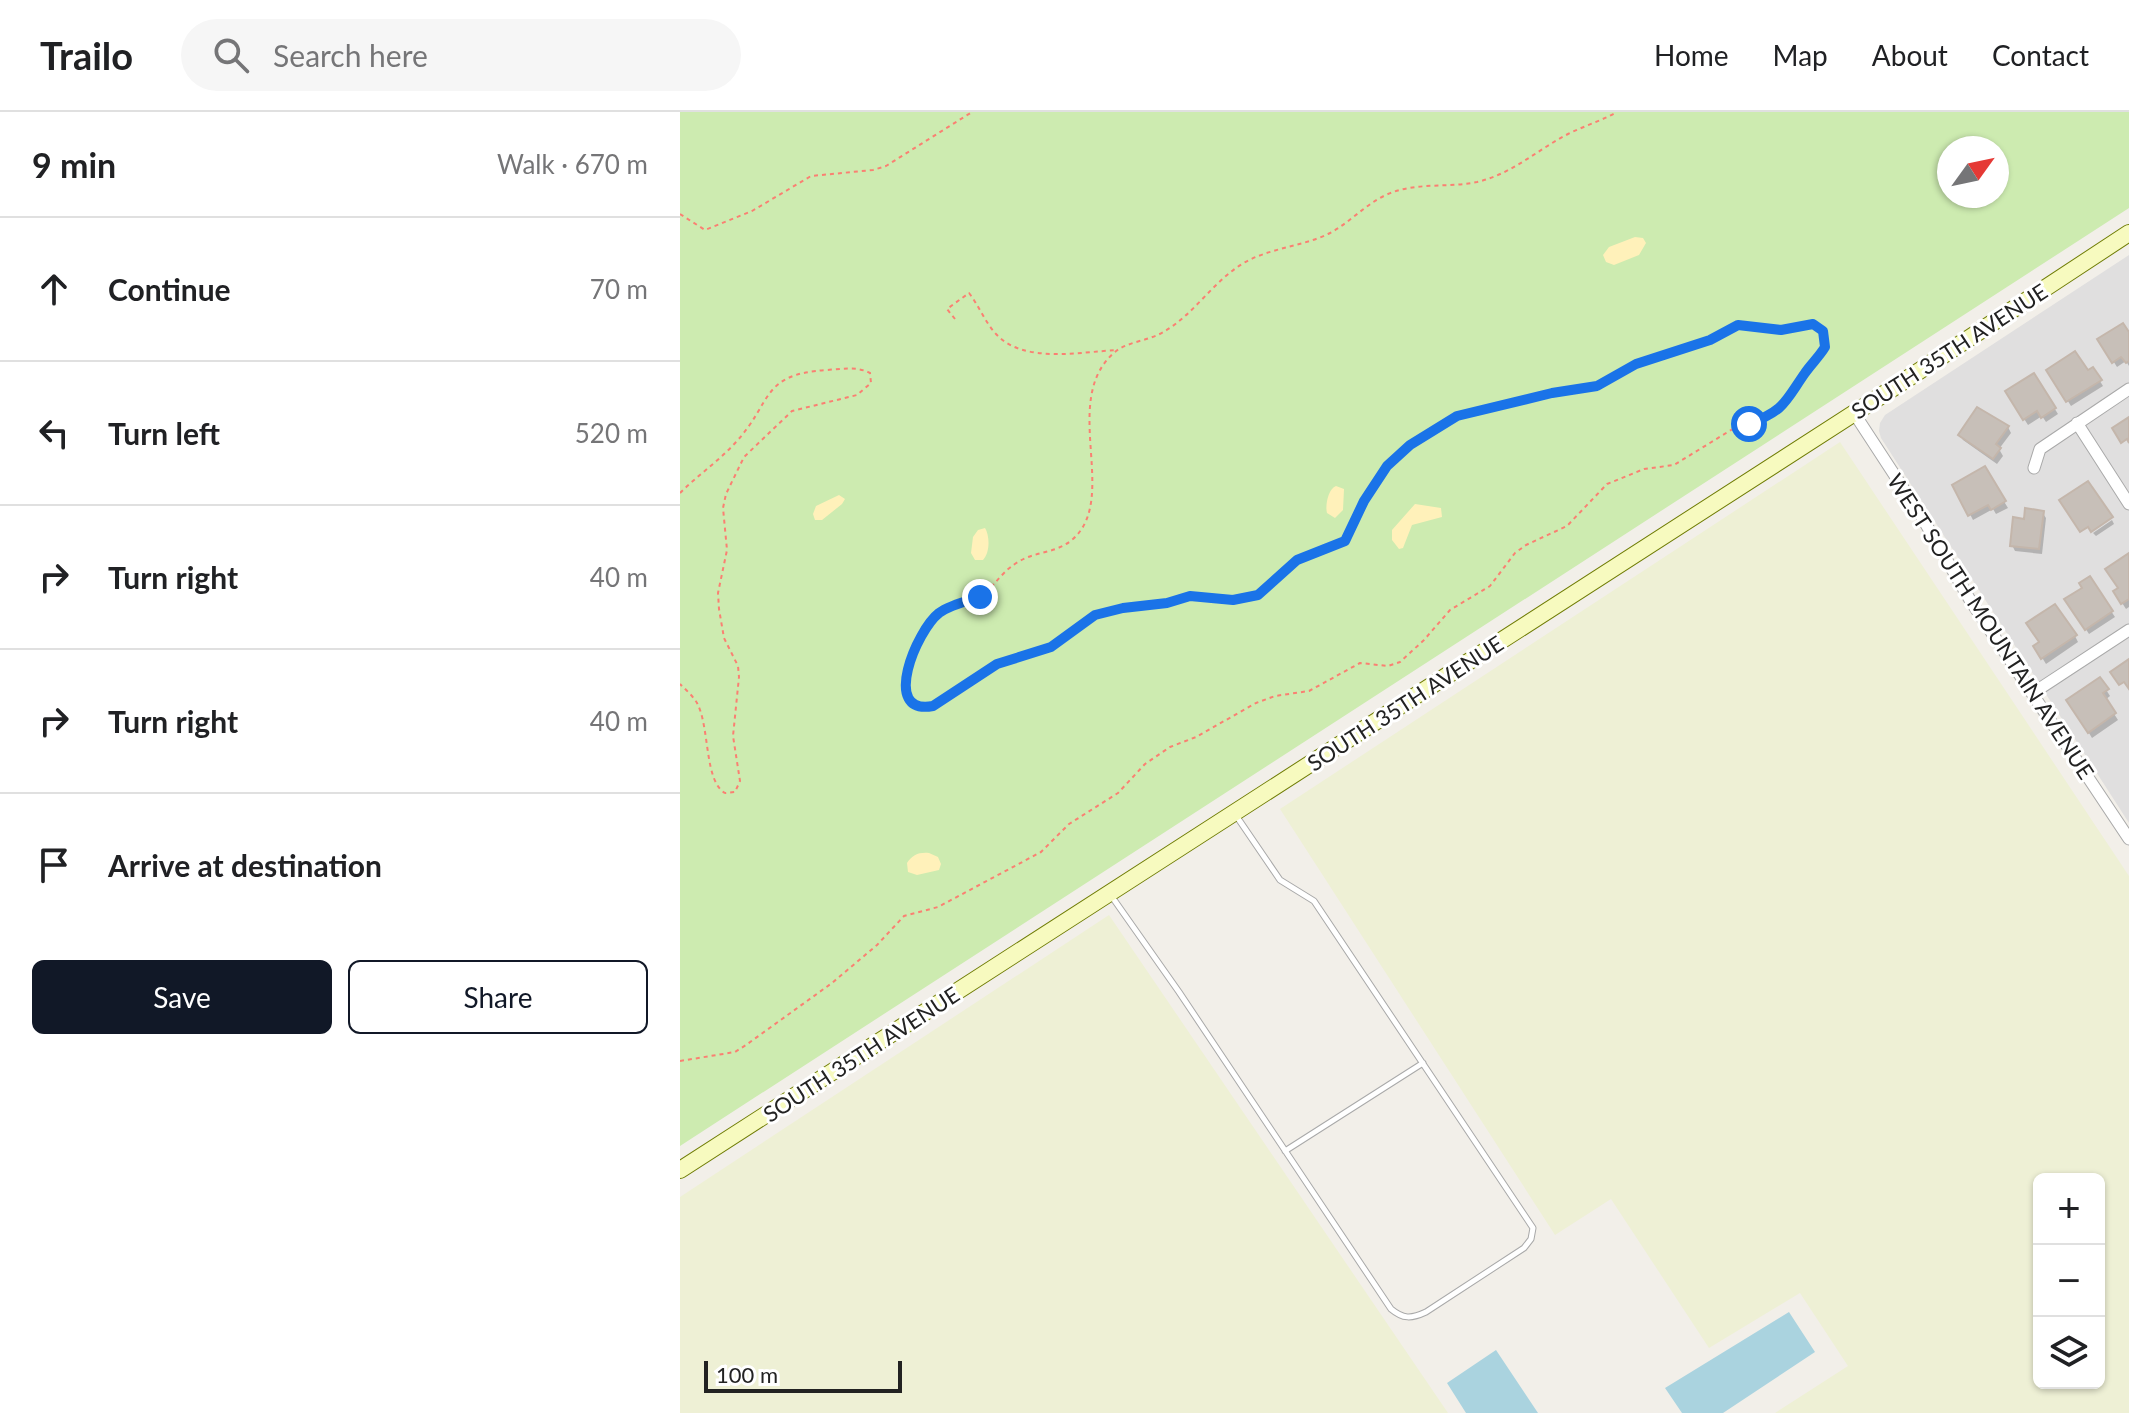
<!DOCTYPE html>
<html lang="en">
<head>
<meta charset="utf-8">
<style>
	:root { --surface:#fff; --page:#f6f6f6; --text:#202124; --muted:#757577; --line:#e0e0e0; --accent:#111827 }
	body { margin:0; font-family:Lato,sans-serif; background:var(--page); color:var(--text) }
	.controls { position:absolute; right:24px; bottom:24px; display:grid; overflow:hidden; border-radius:12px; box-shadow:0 2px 6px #0004 }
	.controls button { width:72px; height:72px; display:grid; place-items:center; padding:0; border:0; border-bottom:2px solid var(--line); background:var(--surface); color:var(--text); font:40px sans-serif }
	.compass { position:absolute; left:1257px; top:24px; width:72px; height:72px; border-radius:50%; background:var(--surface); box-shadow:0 2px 6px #0004; rotate:57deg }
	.scale { position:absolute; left:24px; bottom:20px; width:198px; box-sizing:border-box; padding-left:8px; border:4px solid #222; border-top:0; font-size:22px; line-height:28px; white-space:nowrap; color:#222; -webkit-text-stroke:6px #fff; paint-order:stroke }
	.stop { position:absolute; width:24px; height:24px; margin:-18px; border:6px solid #1a73e8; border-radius:50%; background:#fff }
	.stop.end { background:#1a73e8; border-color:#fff; box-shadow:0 2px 8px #0008 }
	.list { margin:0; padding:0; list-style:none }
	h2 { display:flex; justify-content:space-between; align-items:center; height:104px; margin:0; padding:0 32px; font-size:34px }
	h2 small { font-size:26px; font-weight:400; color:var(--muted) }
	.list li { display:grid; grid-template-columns:52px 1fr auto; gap:24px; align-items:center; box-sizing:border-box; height:144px; padding:0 32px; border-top:2px solid var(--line) }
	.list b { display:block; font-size:30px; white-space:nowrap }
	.list em { font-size:26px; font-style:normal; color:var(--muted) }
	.actions { display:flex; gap:16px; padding:24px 32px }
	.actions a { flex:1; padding:18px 0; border:2px solid var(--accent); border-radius:12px; text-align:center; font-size:28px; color:var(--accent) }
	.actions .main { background:var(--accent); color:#fff }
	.icon { flex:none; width:44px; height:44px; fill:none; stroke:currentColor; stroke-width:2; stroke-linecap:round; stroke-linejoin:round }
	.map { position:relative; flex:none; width:1449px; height:1301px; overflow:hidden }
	header { display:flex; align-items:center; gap:48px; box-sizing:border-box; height:112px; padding:0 40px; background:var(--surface); border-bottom:2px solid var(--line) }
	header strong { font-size:38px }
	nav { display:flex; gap:44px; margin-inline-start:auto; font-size:28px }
	.search { width:560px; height:72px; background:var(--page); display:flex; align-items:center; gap:20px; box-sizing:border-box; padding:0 28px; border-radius:44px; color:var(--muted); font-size:30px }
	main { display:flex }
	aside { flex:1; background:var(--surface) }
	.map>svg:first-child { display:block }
</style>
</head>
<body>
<header>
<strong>Trailo</strong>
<div class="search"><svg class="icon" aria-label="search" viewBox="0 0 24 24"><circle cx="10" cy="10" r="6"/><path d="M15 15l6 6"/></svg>Search here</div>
<nav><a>Home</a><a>Map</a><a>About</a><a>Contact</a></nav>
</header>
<main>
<aside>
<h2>9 min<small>Walk · 670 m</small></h2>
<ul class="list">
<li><svg class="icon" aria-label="ahead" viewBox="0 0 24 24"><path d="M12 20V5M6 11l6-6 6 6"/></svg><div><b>Continue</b></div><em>70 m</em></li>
<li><svg class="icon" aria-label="left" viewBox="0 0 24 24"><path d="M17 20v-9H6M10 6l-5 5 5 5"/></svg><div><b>Turn left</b></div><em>520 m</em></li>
<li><svg class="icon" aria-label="right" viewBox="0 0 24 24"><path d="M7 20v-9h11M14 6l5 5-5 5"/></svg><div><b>Turn right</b></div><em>40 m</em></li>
<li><svg class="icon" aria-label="right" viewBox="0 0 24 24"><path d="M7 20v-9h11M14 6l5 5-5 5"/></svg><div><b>Turn right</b></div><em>40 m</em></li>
<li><svg class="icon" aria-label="arrive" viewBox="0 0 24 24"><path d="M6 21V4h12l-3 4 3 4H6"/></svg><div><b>Arrive at destination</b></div></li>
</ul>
<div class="actions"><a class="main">Save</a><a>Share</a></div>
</aside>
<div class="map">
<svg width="1449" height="1301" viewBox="0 0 1449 1301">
	<rect width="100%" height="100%" fill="#f2efe9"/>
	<!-- residential -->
	<path fill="#e0dfdf" d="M1449 143V711L1201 326 1199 319 1200 311 1205 303Z"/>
	<!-- farmland -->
	<path fill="#eef0d5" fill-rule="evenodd" d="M1160 330 1449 764V1301H1095L1168 1254 1120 1181 1029 1236 931 1087 875 1123 600 697ZM1359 1067H1419V1271H1359Z
		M429 803 768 1301H0V1085Z"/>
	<!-- grass -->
	<path fill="#cdebb0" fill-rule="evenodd" d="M0 0H1449V96L0 1034ZM1269 36H1317V84H1269Z"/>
	<!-- sand -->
	<path fill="#fff1ba" d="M955 125 963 126 966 131 959 143 934 153 926 150 923 143 929 135Z
		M656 374 664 377 663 398 655 406 647 401C645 394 648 377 656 374Z
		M159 383 165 387 162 392 142 408H135L133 402 136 394Z
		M735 392 761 396 762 405 732 413 723 436 719 437 712 428V418Z
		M305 416C310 424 310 441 303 448H295L291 441 293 425 298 418Z
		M249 741 258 745 261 752 259 758 237 763 228 760 227 751C232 743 239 740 249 741Z"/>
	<!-- water -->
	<path fill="#aad3df" d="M1109 1200 1135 1240 1043 1301H1002L985 1276Z
		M816 1238 858 1301H786L767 1271Z"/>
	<!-- shadow -->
	<path fill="#0003" d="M1449 224V254L1446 249 1437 255 1420 228Z
		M1413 258 1423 274 1391 294 1369 259 1407 261Z
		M1353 263 1378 302 1366 310 1362 304 1348 313 1327 280Z
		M1328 315 1331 321 1319 337 1323 344 1317 352 1283 328 1280 323Z
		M1304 357 1328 396 1316 402 1313 397 1293 408 1275 373Z
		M1362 400 1366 406 1362 442 1335 439 1332 433 1346 409Z
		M1432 408 1434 412 1416 424 1413 421Z
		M1449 444V495L1446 497 1435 480 1440 476Z
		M1409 466 1435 505 1409 522 1387 488 1404 476Z
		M1395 524 1398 530 1366 552 1355 534Z
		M1420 568 1430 584 1425 588 1438 608 1412 626 1389 588Z"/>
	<!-- building -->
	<path fill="#c7bfb8" stroke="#c4b6ab" stroke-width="2" d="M1443 211 1449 220V249L1446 251 1441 245 1432 251 1417 227Z
		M1395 239 1408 258 1413 255 1422 268 1386 290 1366 258Z
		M1354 261 1376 296 1361 306 1357 299 1343 308 1325 279Z
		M1297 295 1329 314 1316 332 1321 336 1313 347 1278 323Z
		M1449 305V331L1447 327 1441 331 1432 316Z
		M1305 354 1326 389 1311 398 1308 393 1288 404 1272 373Z
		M1408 369 1433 405 1411 420 1408 415 1400 420 1379 388Z
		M1345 396 1364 399 1359 437 1330 434 1333 405 1344 407Z
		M1449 441V487L1441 492 1433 479 1438 476 1425 457Z
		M1410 464 1433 499 1405 518 1384 487 1402 476 1399 471Z
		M1375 492 1397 523 1361 547 1353 534 1359 530 1346 511Z
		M1449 547V577L1444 570 1439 573 1430 560Z
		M1420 565 1429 577 1423 581 1436 601 1408 621 1386 588Z"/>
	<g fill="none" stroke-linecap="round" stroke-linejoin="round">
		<defs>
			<path id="service" d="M430 782 499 880 711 1197C723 1207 731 1207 746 1200L844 1136 851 1127 853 1116 634 789 600 768 555 702
				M605 1039 743 951"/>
			<path id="minor" d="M1174 301 1240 402 1290 488 1449 727
				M1397 311 1449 392
				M1354 356 1360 337 1449 277
				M1353 581 1449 518"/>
			<path id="secondary" d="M0 1058 1224 269 1449 121"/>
		</defs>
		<!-- service casing -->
		<use href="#service" stroke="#a9a9a9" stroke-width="7"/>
		<!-- minor casing -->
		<use href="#minor" stroke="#a9a9a9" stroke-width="13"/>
		<!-- secondary casing -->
		<use href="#secondary" stroke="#707d05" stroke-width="18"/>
		<!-- path -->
		<path stroke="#fa8072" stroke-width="2" stroke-dasharray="4 4" stroke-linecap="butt" d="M0 102 25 118 72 99 131 64 193 58 206 54 292 0
			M275 207 267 197 289 181C299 194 305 210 316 222 343 252 401 240 436 238
			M0 381C18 363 39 349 56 330 93 290 80 262 147 258 162 257 177 254 190 261L191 271 177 283 112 299 64 345 46 382 43 396 47 438 38 481 39 497 44 526 58 554 59 565 53 624 60 669 55 680 45 681C24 669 30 615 17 591 13 584 6 578 0 572
			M0 949 55 940 66 933 152 871 197 833 224 804 258 795 361 740 389 712 438 681 465 652 490 635 516 625 576 591 595 584 629 579 680 551 708 554 720 550 744 528 770 498 810 474 835 441 846 433 887 414 927 372 964 357 994 353 1051 318 1082 307 1097 298 1111 286 1126 259 1145 235 1143 219 1133 212 1101 218 1058 213 1030 228 956 252 917 274 872 281 777 304 730 333 707 354 684 389 665 429 617 448 578 483 553 488 510 484 487 491 443 496 415 503 371 535 317 552 253 594C200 603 237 518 258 502 266 496 277 493 286 490 316 479 315 464 338 450 355 439 376 442 393 427 440 385 379 287 435 240 448 229 470 229 485 219 514 202 533 170 562 152 588 136 621 135 648 122 670 111 685 92 708 82 736 70 768 76 797 70 832 62 857 38 888 22 904 14 921 9 937 0"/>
		<!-- service -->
		<use href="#service" stroke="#fff" stroke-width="5"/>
		<!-- minor -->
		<use href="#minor" stroke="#fff" stroke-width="11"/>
		<!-- secondary -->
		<use href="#secondary" stroke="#f7fabf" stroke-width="16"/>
	</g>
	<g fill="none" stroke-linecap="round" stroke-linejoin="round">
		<!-- route -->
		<path stroke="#1a73e8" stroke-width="10" d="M300 485C287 489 270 493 259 501 237 518 200 604 253 594L317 552 371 535 415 503 443 496 487 491 510 484 553 488 578 483 617 448 665 429 684 389 707 354 730 333 777 304 872 281 917 274 956 252 1030 228 1058 213 1101 218 1133 212 1143 219 1145 235C1139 245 1131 252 1125 261 1104 291 1105 298 1069 312"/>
	</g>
	<g text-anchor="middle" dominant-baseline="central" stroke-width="6" stroke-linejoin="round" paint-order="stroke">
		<!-- street labels -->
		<g font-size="22" fill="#222" stroke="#fff">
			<text transform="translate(1269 239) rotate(-33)">SOUTH 35TH AVENUE</text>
			<text transform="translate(1311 514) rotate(57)">WEST SOUTH MOUNTAIN AVENUE</text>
			<text transform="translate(725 591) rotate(-33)">SOUTH 35TH AVENUE</text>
			<text transform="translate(181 942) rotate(-33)">SOUTH 35TH AVENUE</text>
		</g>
	</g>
</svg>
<div class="controls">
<button>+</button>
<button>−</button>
<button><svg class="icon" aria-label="layers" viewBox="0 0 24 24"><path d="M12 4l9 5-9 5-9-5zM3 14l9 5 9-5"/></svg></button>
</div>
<svg class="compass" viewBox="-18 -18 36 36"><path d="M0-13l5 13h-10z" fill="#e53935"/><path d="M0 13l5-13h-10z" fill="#757577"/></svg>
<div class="scale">100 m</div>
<div class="stop" style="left:1069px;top:312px"></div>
<div class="stop end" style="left:300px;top:485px"></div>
</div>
</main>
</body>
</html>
